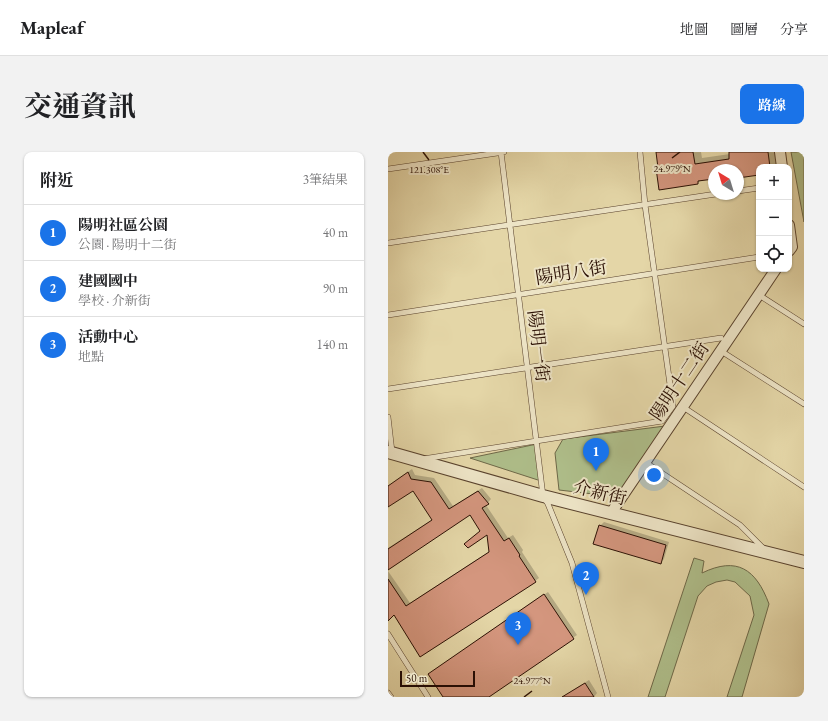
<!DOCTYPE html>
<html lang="zh-TW">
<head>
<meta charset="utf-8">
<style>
	:root { --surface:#fff; --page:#f2f2f2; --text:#202124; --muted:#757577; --line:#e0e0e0; --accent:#1a73e8 }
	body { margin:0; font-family:"EB Garamond","Noto Serif TC",serif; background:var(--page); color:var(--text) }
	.controls { position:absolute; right:12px; top:12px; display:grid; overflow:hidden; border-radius:8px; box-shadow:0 1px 3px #0004 }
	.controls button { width:36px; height:36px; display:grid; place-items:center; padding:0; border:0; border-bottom:1px solid var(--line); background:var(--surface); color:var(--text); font:20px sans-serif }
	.compass { position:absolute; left:320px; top:12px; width:36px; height:36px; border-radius:50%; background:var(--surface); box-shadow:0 1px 3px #0004; rotate:322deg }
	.scale { position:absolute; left:12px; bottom:10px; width:75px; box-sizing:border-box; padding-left:4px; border:2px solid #2b1004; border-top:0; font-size:11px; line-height:14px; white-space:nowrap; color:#2b1004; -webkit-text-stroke:3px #ede4c6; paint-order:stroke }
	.you { position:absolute; left:266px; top:323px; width:14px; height:14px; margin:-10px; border:3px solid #fff; border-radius:50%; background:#1a73e8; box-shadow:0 0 0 6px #1a73e833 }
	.badge { display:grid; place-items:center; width:26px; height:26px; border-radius:50%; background:var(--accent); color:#fff; font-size:13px; font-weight:700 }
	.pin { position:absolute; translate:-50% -33px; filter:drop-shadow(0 1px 2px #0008) }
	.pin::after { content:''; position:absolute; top:21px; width:14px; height:12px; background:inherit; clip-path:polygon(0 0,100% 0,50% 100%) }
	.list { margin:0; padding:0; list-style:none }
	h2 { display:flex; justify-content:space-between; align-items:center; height:52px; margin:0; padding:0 16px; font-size:17px }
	h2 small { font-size:13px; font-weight:400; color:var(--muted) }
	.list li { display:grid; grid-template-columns:26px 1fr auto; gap:12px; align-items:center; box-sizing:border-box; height:56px; padding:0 16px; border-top:1px solid var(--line) }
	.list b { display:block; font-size:15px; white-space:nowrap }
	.list p { margin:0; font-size:13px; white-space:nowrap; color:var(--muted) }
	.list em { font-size:13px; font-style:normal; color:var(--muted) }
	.icon { flex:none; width:22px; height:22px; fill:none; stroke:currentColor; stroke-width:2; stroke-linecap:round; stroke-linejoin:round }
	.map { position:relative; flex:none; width:416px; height:545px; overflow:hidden; border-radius:8px }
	header { display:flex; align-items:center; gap:24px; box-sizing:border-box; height:56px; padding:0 20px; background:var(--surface); border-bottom:1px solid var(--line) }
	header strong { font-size:19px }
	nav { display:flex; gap:22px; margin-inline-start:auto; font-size:14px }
	.intro { display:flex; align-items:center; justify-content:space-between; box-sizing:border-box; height:96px; padding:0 24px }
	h1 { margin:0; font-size:28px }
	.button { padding:10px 18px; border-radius:8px; background:var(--accent); color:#fff; font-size:14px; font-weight:700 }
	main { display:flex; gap:24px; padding:0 24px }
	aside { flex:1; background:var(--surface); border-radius:8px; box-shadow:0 1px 3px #0004 }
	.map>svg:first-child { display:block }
</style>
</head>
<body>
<header>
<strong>Mapleaf</strong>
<nav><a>地圖</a><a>圖層</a><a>分享</a></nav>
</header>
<div class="intro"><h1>交通資訊</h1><a class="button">路線</a></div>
<main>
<aside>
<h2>附近<small>3筆結果</small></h2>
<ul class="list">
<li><span class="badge">1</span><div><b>陽明社區公園</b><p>公園 · 陽明十二街</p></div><em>40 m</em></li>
<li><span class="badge">2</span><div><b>建國國中</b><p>學校 · 介新街</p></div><em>90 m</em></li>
<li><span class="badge">3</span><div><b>活動中心</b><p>地點</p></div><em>140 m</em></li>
</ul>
</aside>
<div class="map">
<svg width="416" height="545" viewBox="0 0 416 545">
	<rect width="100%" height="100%" fill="#e4d6a7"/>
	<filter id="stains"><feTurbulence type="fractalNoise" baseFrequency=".005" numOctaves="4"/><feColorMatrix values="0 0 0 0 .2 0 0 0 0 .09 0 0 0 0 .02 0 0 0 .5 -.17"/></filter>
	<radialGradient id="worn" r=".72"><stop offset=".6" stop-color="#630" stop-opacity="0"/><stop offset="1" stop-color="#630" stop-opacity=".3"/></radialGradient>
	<!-- green -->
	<path fill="#afbf8b" stroke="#6d6848" d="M403 0H416V70Z
		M277 274 231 345 171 338 167 301 175 287Z
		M149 292 153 329 82 306Z
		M306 406 316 409 314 421C349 404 368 417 381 452L354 545H339L366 463 362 444 347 430 339 428 328 430 319 434 310 444 277 545H260Z"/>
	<!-- shadow -->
	<path fill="#0003" d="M269 0H313L314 6 342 2 341 0H388L390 13 388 15H371V22L350 25V18H326V26L313 28 310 31 269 16 271 15Z
		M24 317 27 323 46 326 65 354 94 336 103 347 98 353 120 386 125 383 135 398 134 400 151 426 147 429 6 462 0 461V419L22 451 102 399 100 381 93 378 82 362 0 417V396L45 367 25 338 0 354V334Z
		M216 370 281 390 276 407 272 411 212 374Z
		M160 440 189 483 99 545H56L41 522Z
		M201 528 209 541 206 545H174Z"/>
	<!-- building -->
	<path fill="#d4967e" stroke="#2b1004" d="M268 0H305L307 12 341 7V0H380L382 15H371V23L350 26V18H326V27L310 29V32L271 38 268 16H270Z
		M20 320 23 327 43 330 61 357 90 339 101 352 94 356 116 389 121 386 132 403 131 404 148 430 32 505 6 463 0 469V427L18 454 101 400 99 383 80 396 76 392 92 379 82 363 0 418V397L44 368 25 339 0 355V334Z
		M211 373 278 393 273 412 205 392Z
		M156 442 186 487 101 545H55L40 522Z
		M197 531 206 545H174Z"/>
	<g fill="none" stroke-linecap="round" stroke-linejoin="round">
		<defs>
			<path id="service" d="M113 0 155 344 160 352 184 411 220 545
				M0 17 116 0
				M350 39 371 36
				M0 91 328 42
				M371 143 416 172
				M0 163 371 105
				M333 199 416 252
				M0 237 333 186
				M295 255 416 335
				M0 265 4 300
				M35 307 274 269 285 254 257 53 252 0
				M257 310 352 373 377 398
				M0 482 40 545
				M0 541 3 545"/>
			<path id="minor" d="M392 0 394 15
				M401 73 404 95 401 99
				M223 361 388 117"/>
			<path id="tertiary" d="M0 300 155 344 416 410"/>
		</defs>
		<!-- service casing -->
		<use href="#service" stroke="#59422d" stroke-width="6"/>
		<!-- minor casing -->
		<use href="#minor" stroke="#59422d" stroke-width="12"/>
		<!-- tertiary casing -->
		<use href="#tertiary" stroke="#59422d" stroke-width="14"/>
		<!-- service -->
		<use href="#service" stroke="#ede4c6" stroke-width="5"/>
		<!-- minor -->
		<use href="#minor" stroke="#ede4c6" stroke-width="10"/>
		<!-- tertiary -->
		<use href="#tertiary" stroke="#ede4c6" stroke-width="12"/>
	</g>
	<!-- ticks -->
	<path fill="none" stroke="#2b1004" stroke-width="1.5" d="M35 0 41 8M284 6 292 0M136 545 144 539"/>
	<g text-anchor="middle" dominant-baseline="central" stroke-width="4" stroke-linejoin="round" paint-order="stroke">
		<!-- street labels -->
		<g font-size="18" fill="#2b1004" stroke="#ede4c6">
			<text transform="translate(183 120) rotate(-9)">陽明八街</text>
			<text transform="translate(151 194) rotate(83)">陽明一街</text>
			<text transform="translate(291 229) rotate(-56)">陽明十二街</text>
			<text transform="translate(212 340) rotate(14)">介新街</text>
		</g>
	</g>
	<g font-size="10" text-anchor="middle" fill="#2b1004" stroke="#ede4c6" stroke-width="4" stroke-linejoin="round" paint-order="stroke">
		<text x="284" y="20">24.979°N</text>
		<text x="41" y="21">121.308°E</text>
		<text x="144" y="532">24.977°N</text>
	</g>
	<rect width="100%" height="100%" filter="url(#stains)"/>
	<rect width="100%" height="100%" fill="url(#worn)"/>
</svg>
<div class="controls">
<button>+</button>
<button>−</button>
<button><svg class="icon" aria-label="locate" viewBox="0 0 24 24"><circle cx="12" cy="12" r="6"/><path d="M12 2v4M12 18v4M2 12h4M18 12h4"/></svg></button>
</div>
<svg class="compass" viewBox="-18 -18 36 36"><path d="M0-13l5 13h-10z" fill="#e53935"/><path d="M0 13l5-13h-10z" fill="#757577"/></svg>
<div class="scale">50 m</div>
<div class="you"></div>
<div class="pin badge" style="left:208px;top:319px">1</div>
<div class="pin badge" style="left:198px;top:443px">2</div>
<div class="pin badge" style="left:130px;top:493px">3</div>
</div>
</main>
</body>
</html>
